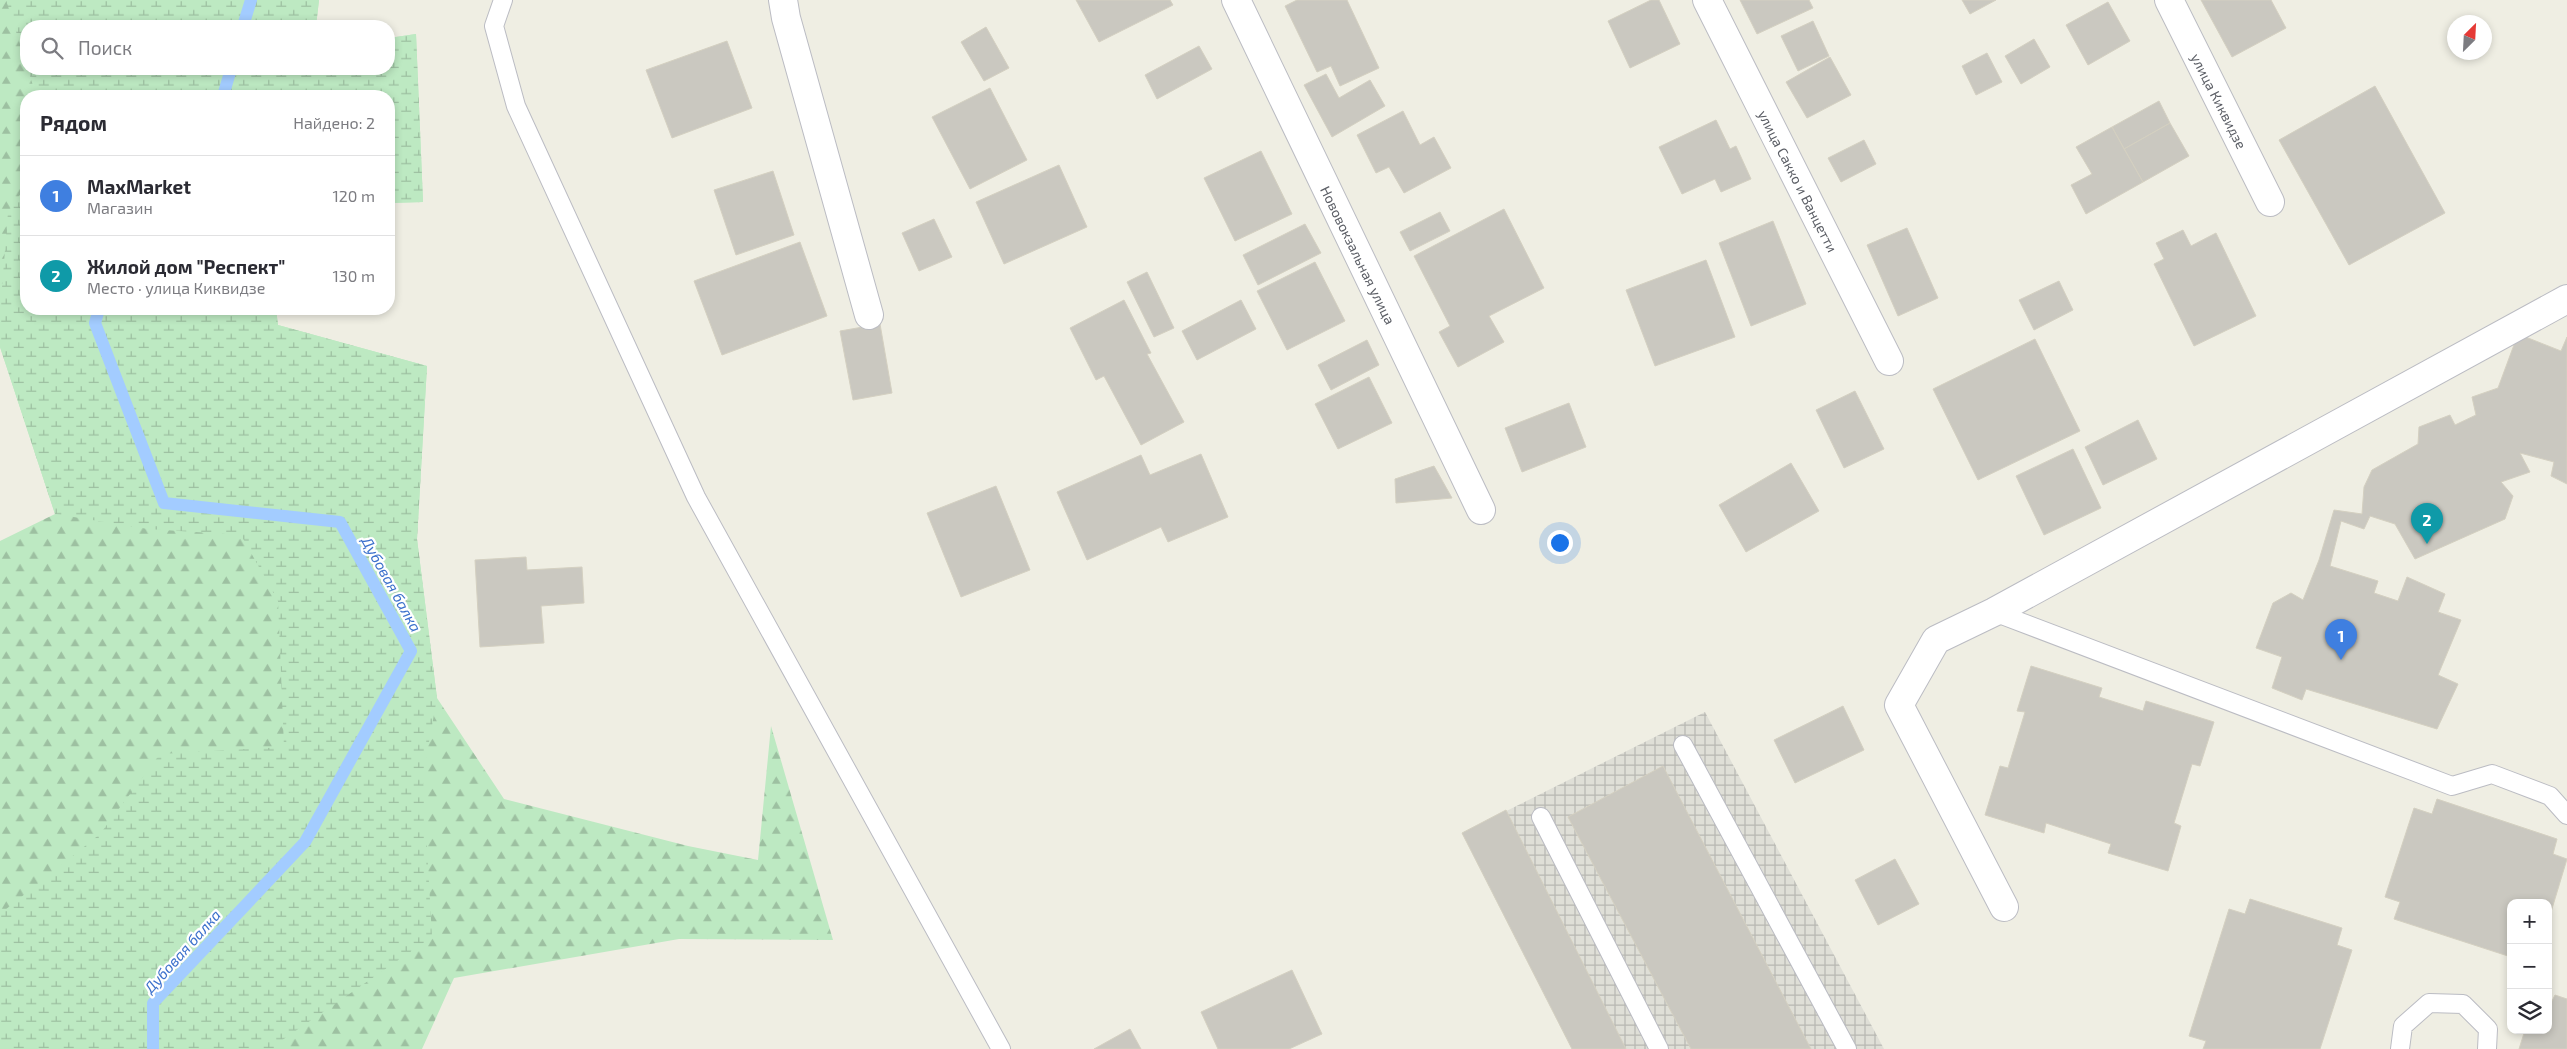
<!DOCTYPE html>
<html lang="ru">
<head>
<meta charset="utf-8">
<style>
	:root { --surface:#fff; --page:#f2f2f3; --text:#2b2b33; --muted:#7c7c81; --line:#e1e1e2; --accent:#f64b22 }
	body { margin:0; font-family:"Exo 2",sans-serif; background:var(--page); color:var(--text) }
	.controls { position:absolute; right:15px; bottom:15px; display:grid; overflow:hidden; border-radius:10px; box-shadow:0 2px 8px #0003 }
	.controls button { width:45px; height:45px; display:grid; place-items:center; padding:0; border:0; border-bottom:1px solid var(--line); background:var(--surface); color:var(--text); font:25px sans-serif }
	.compass { position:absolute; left:2447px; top:15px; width:45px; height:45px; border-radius:50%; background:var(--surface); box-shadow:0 2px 8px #0003; rotate:24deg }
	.you { position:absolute; left:1559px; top:542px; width:18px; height:18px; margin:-12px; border:4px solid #fff; border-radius:50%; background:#1a73e8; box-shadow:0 0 0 8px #1a73e833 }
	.badge { display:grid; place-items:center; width:32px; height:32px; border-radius:50%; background:var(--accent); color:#fff; font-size:16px; font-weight:700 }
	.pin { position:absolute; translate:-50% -41px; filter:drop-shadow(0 1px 2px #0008) }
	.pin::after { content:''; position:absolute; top:26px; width:18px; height:15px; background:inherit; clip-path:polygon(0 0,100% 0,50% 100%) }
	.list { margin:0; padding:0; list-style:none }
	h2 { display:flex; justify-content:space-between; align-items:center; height:65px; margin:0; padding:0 20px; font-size:21px }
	h2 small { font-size:16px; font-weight:400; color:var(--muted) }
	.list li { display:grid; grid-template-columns:32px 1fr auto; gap:15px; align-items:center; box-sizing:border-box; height:80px; padding:0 20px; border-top:1px solid var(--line) }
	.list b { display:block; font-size:19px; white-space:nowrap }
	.list p { margin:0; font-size:16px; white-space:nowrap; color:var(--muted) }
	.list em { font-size:16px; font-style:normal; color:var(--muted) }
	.icon { flex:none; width:28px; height:28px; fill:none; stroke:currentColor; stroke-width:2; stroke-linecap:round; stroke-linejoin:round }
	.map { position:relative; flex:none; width:2567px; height:1049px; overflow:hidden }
	.search { position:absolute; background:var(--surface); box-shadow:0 2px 8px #0003; left:20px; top:20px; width:375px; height:55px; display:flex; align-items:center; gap:12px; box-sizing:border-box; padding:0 18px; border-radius:20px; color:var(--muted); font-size:19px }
	.panel { position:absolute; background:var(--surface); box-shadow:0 2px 8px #0003; left:20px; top:90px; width:375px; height:225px; border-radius:20px }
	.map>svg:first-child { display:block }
</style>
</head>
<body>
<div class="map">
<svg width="2567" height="1049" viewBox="0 0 2567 1049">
	<defs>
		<pattern id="industrial-grid" width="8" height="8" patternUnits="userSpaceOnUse" patternTransform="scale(1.25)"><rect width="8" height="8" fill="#dfdfd7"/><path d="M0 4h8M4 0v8" fill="none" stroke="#b8b8b2"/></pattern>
		<pattern id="forest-firs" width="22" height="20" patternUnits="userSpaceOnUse" patternTransform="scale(1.25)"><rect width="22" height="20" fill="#bde9c2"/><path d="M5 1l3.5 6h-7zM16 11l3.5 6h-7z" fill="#9dc0a1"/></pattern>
		<pattern id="wetland-marsh" width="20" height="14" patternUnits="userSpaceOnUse" patternTransform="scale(1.25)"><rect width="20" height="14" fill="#bde9c2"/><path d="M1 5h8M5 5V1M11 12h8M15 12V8" fill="none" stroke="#9dc0a1"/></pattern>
	</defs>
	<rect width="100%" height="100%" fill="#efeee3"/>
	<!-- industrial -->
	<path fill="url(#industrial-grid)" d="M1705 712 1884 1049H1572L1462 833Z"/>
	<!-- forest -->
	<path fill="url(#forest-firs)" d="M0 0H319L316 26H26V69H389V38L416 34 423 202 389 203V96H26V309H276L278 325 427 366 417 539 437 698 504 799 688 846 758 860 771 726 833 940 679 939 454 978 422 1049H0V541L55 514 0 347Z"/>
	<!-- wetland -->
	<path fill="url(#wetland-marsh)" d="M6 0H319L316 26H26V63Z
		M416 34 423 202 389 203V96H36L28 69H389V38Z
		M26 186V309H276L278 325 427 366 417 539 437 698 423 775 432 937 278 1043V1049H0V914L100 834 160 754 284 747 278 601 241 535 148 529 55 514 0 347V313L8 212Z"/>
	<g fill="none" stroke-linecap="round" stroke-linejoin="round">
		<!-- stream -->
		<path stroke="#a3ccff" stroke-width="12" d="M243 26 251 0
			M223 96 231 69
			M99 309 95 323 164 503 340 522 411 651 305 842 153 1003V1049"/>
	</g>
	<!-- building -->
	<path fill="#cac8c0" stroke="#d4d0c1" d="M1076 0H1170L1173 5 1099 42Z
		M1297 0H1347L1379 68 1340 86 1331 66 1317 72 1285 6Z
		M1651 0H1659L1680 44 1630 68 1608 21Z
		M1740 0H1809L1813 8 1757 34Z
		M1962 0H1996L1970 14Z
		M2201 0H2271L2286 28 2232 57Z
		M2108 2 2130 41 2088 65 2066 25Z
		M1813 21 1829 56 1798 71 1781 36Z
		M986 27 1009 68 984 81 961 42Z
		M2034 39 2050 67 2021 84 2005 56Z
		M727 41 752 108 672 138 646 70Z
		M1199 46 1212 69 1157 99 1145 75Z
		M1987 53 2002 82 1976 95 1962 66Z
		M1830 57 1851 95 1807 118 1786 82Z
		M1326 74 1339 98 1370 80 1385 106 1332 137 1304 85Z
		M2375 86 2445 213 2349 265 2279 140Z
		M990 88 1027 160 970 189 932 117Z
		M2159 101 2170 123 2124 149 2112 127Z
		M1403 111 1420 145 1434 137 1451 168 1404 193 1389 167 1376 173 1357 135Z
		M1716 120 1730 149 1736 146 1751 179 1721 192 1715 179 1682 194 1659 147Z
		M2170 123 2189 156 2143 182 2124 149Z
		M2112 127 2143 182 2086 214 2071 185 2092 174 2076 147Z
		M1864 140 1876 164 1841 182 1828 158Z
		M1261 151 1292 214 1235 241 1204 178Z
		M1059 165 1087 227 1004 264 976 202Z
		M773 171 794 235 736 255 714 190Z
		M1504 209 1544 288 1489 316 1504 342 1458 367 1439 332 1450 326 1414 256Z
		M1440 212 1450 231 1410 251 1400 232Z
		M934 219 952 257 919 271 902 233Z
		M1773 221 1806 304 1751 326 1719 243Z
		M1305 224 1321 253 1258 285 1243 255Z
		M1907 228 1938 298 1898 316 1867 245Z
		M2183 230 2191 246 2216 233 2256 316 2194 346 2154 264 2164 259 2156 243Z
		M800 242 827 316 722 355 694 281Z
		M1706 260 1735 337 1655 366 1626 290Z
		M1315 262 1345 321 1287 350 1257 291Z
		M1147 272 1174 328 1154 337 1127 282Z
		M2059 281 2073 310 2034 330 2019 300Z
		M1124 300 1151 353 1147 354 1184 422 1141 445 1104 376 1096 380 1070 328Z
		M1241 300 1256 329 1197 360 1182 331Z
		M880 324 892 393 853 400 840 331Z
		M2518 334 2561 351 2567 337V484L2551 476 2554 462 2520 453 2530 472 2501 482 2513 496 2505 519 2415 559 2395 524 2370 516 2364 529 2341 521 2330 566 2378 581 2374 593 2398 601 2407 577 2445 594 2438 612 2461 620 2438 675 2458 684 2437 729 2306 689 2302 700 2272 688 2282 657 2256 648 2273 603 2291 593 2303 600 2319 560 2334 510 2362 514 2364 487 2372 470 2418 444 2419 427 2450 415 2455 425 2476 415 2472 397 2498 388Z
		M2035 339 2080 431 1978 480 1933 389Z
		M1367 340 1379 365 1331 390 1318 365Z
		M1369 377 1392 423 1338 449 1315 404Z
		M1855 391 1884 449 1844 468 1816 410Z
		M1569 403 1586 447 1522 472 1505 428Z
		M2138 420 2157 459 2103 485 2085 447Z
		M2073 449 2101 508 2044 535 2016 476Z
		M1201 454 1228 517 1168 542 1161 527 1087 560 1057 492 1141 455 1150 475Z
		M1791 463 1819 511 1746 552 1719 505Z
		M1434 466 1452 498 1396 503 1395 479Z
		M996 486 1030 570 961 597 927 513Z
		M526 557 527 570 582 567 584 603 541 606 544 643 480 647 475 560Z
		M2031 666 2102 688 2099 697 2143 711 2146 701 2214 722 2200 766 2192 764 2174 823 2181 826 2168 871 2108 853 2111 844 2046 823 2044 833 1985 815 2000 766 2008 768 2025 712 2017 711Z
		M1843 706 1864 750 1795 783 1774 740Z
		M1663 766 1811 1049H1691L1568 817Z
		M2437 799 2557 839 2553 854 2567 859 2548 922V903H2511V957L2394 919 2400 902 2385 897 2414 808 2432 814Z
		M1506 810 1626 1049H1572L1462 833Z
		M1895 859 1919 904 1878 925 1855 880Z
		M2250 899 2342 928 2337 945 2352 950 2320 1049H2203L2206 1041 2189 1036 2229 909 2245 914Z
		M1292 970 1322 1034 1289 1049H1218L1201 1012Z
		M2555 995 2567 999V1049H2519L2525 1030H2548V1009Z
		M1130 1029 1141 1049H1094Z"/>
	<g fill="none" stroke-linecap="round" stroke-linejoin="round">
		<defs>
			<path id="service" d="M503 0 494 26 516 106 696 497 1001 1049
				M1994 612 2452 786 2492 774 2550 796 2567 815
				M1683 745 1847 1049
				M1541 817 1659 1049
				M2400 1049 2403 1026 2429 1003 2463 1004 2488 1029 2487 1049"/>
			<path id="minor" d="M783 0 786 18 869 315
				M1236 0 1481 510
				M1707 0 1889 361
				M2169 0 2270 202
				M2004 907 1899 705 1936 640 1994 612 2567 299"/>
		</defs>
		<!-- service casing -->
		<use href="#service" stroke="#bbbcc3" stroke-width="20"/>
		<!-- minor casing -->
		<use href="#minor" stroke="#bbbcc3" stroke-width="30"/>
		<!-- service -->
		<use href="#service" stroke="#fff" stroke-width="18"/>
		<!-- minor -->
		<use href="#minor" stroke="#fff" stroke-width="28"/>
	</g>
	<g text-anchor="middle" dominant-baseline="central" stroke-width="4.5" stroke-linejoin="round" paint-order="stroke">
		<!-- street labels -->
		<g font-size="14" fill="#5b5e65" stroke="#fff">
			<text transform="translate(2219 101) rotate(63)">улица Киквидзе</text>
			<text transform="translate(1798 181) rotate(63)">улица Сакко и Ванцетти</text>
			<text transform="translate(1358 255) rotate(64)">Нововокзальная улица</text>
		</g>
		<!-- water labels -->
		<g font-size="15" font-style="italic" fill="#3c71cc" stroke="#fff">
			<text transform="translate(392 584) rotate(61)">Дубовая балка</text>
			<text transform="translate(182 951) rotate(-48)">Дубовая балка</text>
		</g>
	</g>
</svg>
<div class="controls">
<button>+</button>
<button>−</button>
<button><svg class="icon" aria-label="layers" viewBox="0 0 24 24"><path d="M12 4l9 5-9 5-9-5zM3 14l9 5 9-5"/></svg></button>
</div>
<svg class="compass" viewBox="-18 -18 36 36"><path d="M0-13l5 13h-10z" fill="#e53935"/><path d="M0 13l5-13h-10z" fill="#7c7c81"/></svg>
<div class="you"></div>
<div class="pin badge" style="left:2341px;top:660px;background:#3f7fe0">1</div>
<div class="pin badge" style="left:2427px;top:544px;background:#0f9aa8">2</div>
<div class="search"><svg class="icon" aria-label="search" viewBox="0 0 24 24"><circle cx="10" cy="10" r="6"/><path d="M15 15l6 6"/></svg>Поиск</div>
<section class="panel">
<h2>Рядом<small>Найдено: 2</small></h2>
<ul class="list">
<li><span class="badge" style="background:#3f7fe0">1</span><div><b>MaxMarket</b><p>Магазин</p></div><em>120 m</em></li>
<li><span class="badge" style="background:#0f9aa8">2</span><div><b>Жилой дом &quot;Респект&quot;</b><p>Место · улица Киквидзе</p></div><em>130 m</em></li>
</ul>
</section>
</div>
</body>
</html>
